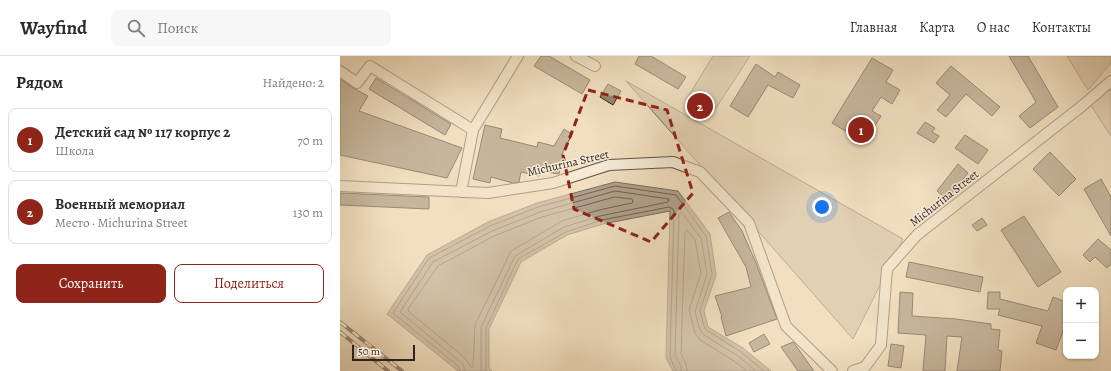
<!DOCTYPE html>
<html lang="ru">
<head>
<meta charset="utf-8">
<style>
	:root { --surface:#fff; --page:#f7f7f7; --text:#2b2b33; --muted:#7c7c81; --line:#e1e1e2; --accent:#8f2418 }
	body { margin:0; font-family:Alegreya,serif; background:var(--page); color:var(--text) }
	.controls { position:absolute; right:12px; bottom:12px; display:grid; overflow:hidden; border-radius:8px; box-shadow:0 1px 3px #0004 }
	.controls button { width:36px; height:36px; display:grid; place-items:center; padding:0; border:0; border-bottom:1px solid var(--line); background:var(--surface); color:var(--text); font:20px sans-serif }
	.scale { position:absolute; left:12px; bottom:10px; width:63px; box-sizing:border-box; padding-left:4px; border:2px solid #2f231e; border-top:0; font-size:11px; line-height:14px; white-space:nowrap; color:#2f231e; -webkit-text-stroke:3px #f6ead6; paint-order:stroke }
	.you { position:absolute; left:482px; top:151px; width:14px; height:14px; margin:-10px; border:3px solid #fff; border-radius:50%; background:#1a73e8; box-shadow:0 0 0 6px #1a73e833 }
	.badge { display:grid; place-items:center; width:26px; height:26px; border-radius:50%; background:var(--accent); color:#fff; font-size:13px; font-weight:700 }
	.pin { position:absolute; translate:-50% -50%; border:2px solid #fff; box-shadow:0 1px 4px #0006 }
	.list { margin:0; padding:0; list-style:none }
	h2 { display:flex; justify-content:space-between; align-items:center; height:52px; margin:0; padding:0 16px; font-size:17px }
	h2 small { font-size:13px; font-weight:400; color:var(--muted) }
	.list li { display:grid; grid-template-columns:26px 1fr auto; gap:12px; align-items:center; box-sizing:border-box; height:64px; margin:0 8px 8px; padding:0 8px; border:1px solid var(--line); border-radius:8px }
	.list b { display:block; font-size:15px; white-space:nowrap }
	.list p { margin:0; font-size:13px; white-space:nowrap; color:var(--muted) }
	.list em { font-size:13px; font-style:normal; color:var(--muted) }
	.actions { display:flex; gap:8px; padding:12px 16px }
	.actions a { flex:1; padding:9px 0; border:1px solid var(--accent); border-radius:8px; text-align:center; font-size:14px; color:var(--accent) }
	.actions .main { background:var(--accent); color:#fff }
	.icon { flex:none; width:22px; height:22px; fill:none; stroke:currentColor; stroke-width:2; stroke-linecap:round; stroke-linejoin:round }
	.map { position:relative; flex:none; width:771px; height:315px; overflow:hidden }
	header { display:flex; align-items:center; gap:24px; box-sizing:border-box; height:56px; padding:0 20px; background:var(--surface); border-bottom:1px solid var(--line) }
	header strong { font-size:19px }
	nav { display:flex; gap:22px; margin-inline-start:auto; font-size:14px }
	.search { width:280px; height:36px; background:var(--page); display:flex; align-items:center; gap:10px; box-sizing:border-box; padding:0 14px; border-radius:8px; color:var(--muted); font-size:15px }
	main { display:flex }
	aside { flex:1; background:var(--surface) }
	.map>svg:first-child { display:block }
</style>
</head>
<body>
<header>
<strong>Wayfind</strong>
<div class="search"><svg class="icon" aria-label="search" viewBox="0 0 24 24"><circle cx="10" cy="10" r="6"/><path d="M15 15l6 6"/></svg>Поиск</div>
<nav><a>Главная</a><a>Карта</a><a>О нас</a><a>Контакты</a></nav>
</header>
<main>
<aside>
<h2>Рядом<small>Найдено: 2</small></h2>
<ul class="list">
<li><span class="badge">1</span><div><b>Детский сад № 117 корпус 2</b><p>Школа</p></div><em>70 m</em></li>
<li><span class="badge">2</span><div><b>Военный мемориал</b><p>Место · Michurina Street</p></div><em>130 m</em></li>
</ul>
<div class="actions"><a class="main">Сохранить</a><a>Поделиться</a></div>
</aside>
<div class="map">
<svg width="771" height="315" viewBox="0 0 771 315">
	<rect width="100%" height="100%" fill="#f1dfc0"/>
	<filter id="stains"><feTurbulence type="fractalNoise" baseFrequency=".005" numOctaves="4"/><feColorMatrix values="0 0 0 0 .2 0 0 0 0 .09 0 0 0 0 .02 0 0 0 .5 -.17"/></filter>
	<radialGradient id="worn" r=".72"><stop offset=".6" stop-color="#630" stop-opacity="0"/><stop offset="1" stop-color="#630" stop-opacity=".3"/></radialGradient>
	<!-- green -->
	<path fill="#d0bfa4" stroke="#807161" d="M373 0H410L370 61 346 44Z
		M727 0H771V7L748 34Z
		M286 25 563 183 513 283Z
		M771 33V80L750 48Z"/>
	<!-- water -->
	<path fill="#af9f89" stroke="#7c6d5e" d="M275 126 338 135 370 178 376 219 364 255 368 271 403 292 431 315H333L326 302 330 155 263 168 227 179 181 206 149 273V312L152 315H118L47 258 87 199 148 166 197 147Z"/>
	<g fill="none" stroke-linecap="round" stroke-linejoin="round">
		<!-- shore -->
		<path stroke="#6f6154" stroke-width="1" d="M275 141 292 143 293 146 292 147 259 154 222 165 171 195 135 269 133 311H131L125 302 68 255V253L98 210 154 180 202 161Z
			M120 315 118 310 53 257 89 202 150 170 198 151 275 130 336 139 366 180 372 218 360 255 365 273 401 296 424 315
			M125 315 124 311 122 307 60 256 93 206 152 175 200 156 275 135 329 143 328 146 260 160 224 171 175 200 141 271V315
			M146 315V272L178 203 226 176 262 164 329 151 333 153 334 156 330 301 336 315
			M341 315V310L335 299 339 158 341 156 361 182 367 218 355 256 360 274 364 279 398 300 416 315
			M347 315 346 308 341 298 345 176 347 174 355 184 361 217 349 254 355 277 360 284 394 305 407 315"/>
	</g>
	<!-- building -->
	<path fill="#948572" stroke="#2f231e" d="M201 0H209L250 24 242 38 194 10Z
		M299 0H311L346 21 338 33 295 8Z
		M669 0H688L718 51 690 72 679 60 696 46Z
		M532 2 553 14 546 26 560 34 552 48 541 41 532 55 541 60 532 74 522 67 514 80 492 67Z
		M416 8 435 21 438 16 460 29 453 42 428 29 408 61 390 50Z
		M611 10 660 51 652 60 626 38 606 61 597 54 610 39 596 27Z
		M36 22 111 68 105 79 29 33Z
		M0 23 13 32 28 40 19 55 122 92 107 122 0 99Z
		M268 28 281 35 273 49 260 41Z
		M585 66 595 72 592 76 599 80 594 87 577 77Z
		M145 69 162 73 160 82 197 91 198 86 214 90 224 73 232 78 223 96 219 118 200 115 199 120 181 116 179 126 173 127 151 121 150 127 133 123Z
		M625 79 648 94 638 108 615 92Z
		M710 96 736 123 719 140 693 113Z
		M618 108 628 117 607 143 597 135Z
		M761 123 771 141V180L744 133Z
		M0 137 89 141V153L0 149Z
		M389 156 402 175 416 207 437 263 386 280 381 261H382L375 240 411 231 406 211 378 162Z
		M684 160 721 216 698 231 661 174Z
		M642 162 647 169 637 175 632 169Z
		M758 183 771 194V208L767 212 755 201 750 206 743 199Z
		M569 206 643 221 640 236 566 221Z
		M560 236 573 237 572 260 616 263 651 268V273L660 274 658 294 662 295 660 315H617L622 281 607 280 605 315H583L586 279 558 277Z
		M648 236H660V243L708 255 713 241 726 246V267L716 294 696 287 702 270 658 259 660 253H647Z
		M424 278 430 288 414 296 409 287Z
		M453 286 454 287 474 315H458L441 291Z
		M551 288 564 290 561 312 548 310Z"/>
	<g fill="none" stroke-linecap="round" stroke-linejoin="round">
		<defs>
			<path id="minor" d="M236 0 255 10
				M0 15 17 27 30 10 133 74 121 136
				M133 74 178 0
				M0 130 148 137 213 127 269 109 333 106 360 116 409 167 446 270 492 315
				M513 315 525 311 541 289 547 213 577 179 742 50 771 25"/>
		</defs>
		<!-- minor casing -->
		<use href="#minor" stroke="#605246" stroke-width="12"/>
		<!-- minor -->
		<use href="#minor" stroke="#f6ead6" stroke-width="10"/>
		<defs>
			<path id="rail" d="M0 266 62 315
				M0 276 48 315"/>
		</defs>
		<!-- rail casing -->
		<use href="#rail" stroke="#2f231e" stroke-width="4"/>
		<!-- rail -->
		<use href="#rail" stroke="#f6ead6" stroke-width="2.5" stroke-dasharray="8" stroke-linecap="butt"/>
	</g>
	<!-- marked area -->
	<path d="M0 0H771V315H0ZM248 34 327 54 353 137 311 186 234 153 223 99Z" fill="#f1dfc0" fill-opacity=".55" fill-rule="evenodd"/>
	<path fill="none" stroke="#8f2418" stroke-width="3" stroke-dasharray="8 5" stroke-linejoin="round" d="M248 34 327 54 353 137 311 186 234 153 223 99Z"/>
	<g text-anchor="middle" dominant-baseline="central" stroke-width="3" stroke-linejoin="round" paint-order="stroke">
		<!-- street labels -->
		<g font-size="12" fill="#2f231e" stroke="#f6ead6">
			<text transform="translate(228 107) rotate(-13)">Michurina Street</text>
			<text transform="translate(604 142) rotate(-38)">Michurina Street</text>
		</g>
	</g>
	<rect width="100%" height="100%" filter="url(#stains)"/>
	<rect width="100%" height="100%" fill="url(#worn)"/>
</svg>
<div class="controls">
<button>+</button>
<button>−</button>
</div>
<div class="scale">50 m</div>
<div class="you"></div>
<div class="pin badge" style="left:521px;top:74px">1</div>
<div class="pin badge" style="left:360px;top:50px">2</div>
</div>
</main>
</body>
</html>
